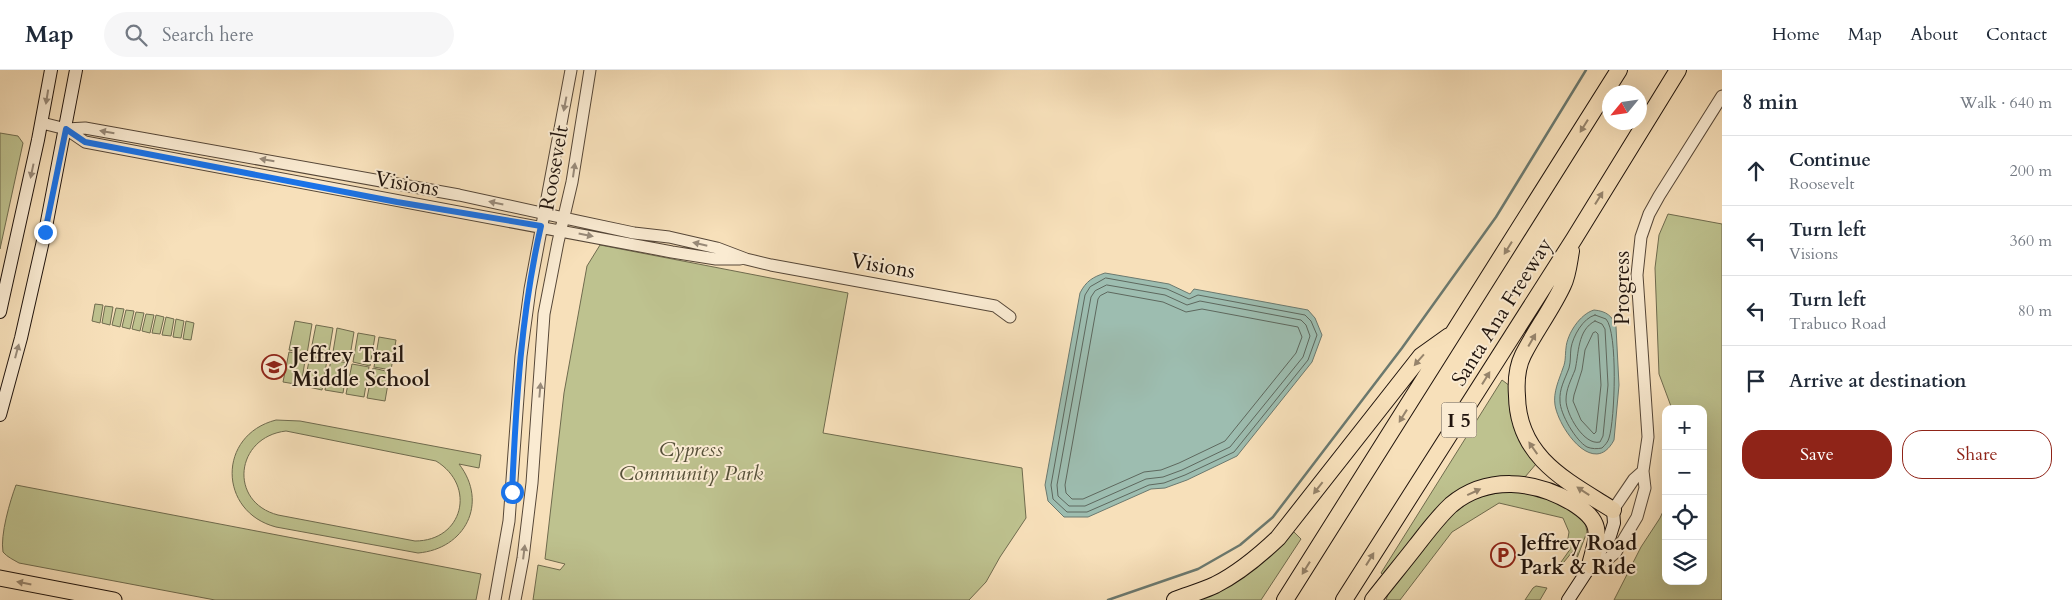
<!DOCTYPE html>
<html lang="en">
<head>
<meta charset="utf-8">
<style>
	:root { --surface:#fff; --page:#f6f6f7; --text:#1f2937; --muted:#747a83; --line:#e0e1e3; --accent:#8f2418 }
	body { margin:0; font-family:Cardo,serif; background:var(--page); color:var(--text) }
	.controls { position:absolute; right:15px; bottom:15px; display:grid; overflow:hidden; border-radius:10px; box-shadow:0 5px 20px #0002 }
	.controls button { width:45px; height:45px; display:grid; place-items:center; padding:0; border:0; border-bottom:1px solid var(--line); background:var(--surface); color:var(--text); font:25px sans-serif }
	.compass { position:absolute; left:1602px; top:15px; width:45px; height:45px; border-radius:50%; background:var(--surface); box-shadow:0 5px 20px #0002; rotate:241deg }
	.stop { position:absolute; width:15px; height:15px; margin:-11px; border:4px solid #1a73e8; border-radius:50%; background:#fff }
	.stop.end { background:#1a73e8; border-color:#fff; box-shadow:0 1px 5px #0008 }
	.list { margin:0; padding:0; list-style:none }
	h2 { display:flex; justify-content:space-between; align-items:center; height:65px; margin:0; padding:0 20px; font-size:21px }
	h2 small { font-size:16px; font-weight:400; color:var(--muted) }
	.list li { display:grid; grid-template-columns:32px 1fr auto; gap:15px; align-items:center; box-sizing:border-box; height:70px; padding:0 20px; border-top:1px solid var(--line) }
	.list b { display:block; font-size:19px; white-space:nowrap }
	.list p { margin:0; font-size:16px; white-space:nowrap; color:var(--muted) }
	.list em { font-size:16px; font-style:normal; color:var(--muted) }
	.actions { display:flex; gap:10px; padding:15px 20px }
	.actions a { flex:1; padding:11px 0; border:1px solid var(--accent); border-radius:20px; text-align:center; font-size:18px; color:var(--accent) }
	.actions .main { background:var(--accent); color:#fff }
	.icon { flex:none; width:28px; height:28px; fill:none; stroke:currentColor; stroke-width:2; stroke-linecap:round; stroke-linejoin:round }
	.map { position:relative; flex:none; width:1722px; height:530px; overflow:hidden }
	header { display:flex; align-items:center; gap:30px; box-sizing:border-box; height:70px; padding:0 25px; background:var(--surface); border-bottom:1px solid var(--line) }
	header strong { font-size:24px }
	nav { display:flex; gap:28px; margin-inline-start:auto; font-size:18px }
	.search { width:350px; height:45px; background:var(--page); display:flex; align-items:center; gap:12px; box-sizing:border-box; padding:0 18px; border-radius:28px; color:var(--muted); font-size:19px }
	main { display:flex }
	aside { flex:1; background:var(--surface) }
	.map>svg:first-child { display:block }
</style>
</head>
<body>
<header>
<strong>Map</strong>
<div class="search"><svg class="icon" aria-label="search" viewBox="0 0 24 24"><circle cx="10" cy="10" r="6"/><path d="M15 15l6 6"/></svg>Search here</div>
<nav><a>Home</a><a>Map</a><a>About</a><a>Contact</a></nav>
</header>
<main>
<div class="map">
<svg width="1722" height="530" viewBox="0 0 1722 530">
	<rect width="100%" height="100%" fill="#f7e0ba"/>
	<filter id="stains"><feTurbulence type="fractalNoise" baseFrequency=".004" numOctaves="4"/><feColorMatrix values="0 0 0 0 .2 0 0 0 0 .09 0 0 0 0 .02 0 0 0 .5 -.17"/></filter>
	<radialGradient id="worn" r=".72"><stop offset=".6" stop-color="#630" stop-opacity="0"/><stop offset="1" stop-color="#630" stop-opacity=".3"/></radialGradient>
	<!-- green -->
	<path fill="#bec28f" stroke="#6f6b4e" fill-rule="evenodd" d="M0 63 18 66 23 73 0 179Z
		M1668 144 1722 154V530H1614L1641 477 1660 448 1666 435V511H1703V339H1672L1659 304 1655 198 1659 165Z
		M600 175 848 223 823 363 1022 398 1026 448 1000 487 986 512 969 530H533L538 495 560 500 565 494 545 489 564 323 587 196Z
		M95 234 103 235 100 253 92 251Z
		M105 236 113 237 110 255 102 253Z
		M116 238 124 239 120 257 112 255Z
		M126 240 134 241 130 259 122 257Z
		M136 242 144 243 140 261 132 259Z
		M146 244 154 245 150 263 142 261Z
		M156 245 164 247 160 264 152 263Z
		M166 247 174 249 171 266 162 265Z
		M176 249 184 251 181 268 173 267Z
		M186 251 194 253 191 270 183 269Z
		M295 251 312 254 307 284 289 280Z
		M316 255 333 258 328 288 310 285Z
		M337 258 354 262 349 292 332 288Z
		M358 263 375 266 370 296 353 292Z
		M379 267 396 270 391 300 374 297Z
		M289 282 306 285 301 315 283 312Z
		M310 286 327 290 322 320 304 316Z
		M331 290 348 293 343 323 325 320Z
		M352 294 369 297 364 327 346 324Z
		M373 298 390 302 385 331 367 328Z
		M1502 310 1510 316 1527 382 1536 394 1525 407 1491 409 1385 507 1381 503Z
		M276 350 300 351 481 385 479 398 459 394C489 433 465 479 418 483L276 457C218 442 217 365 276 350ZM286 361 436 391C477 416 463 471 415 471L278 445C228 432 235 367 286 361Z
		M16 415 481 504 476 530H215L19 493C14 490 7 487 3 482 0 465 10 431 16 415Z
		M1514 420 1543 425 1578 445 1585 452 1587 462 1577 488V476L1555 503 1554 502 1571 478 1567 474 1569 462 1563 448 1499 433 1452 462 1400 530H1386L1390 519C1408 497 1440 450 1463 435 1478 425 1496 423 1514 420Z
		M1293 461 1301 469 1261 530H1193Z
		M1536 516 1547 518 1540 530H1525L1533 518Z"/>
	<!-- water -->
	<path fill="#9dbdb0" stroke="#6b796f" d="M1105 203 1169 214 1190 224 1194 219 1308 240 1315 248 1322 265 1312 292 1237 386 1187 410 1165 418 1151 419 1088 447H1064L1048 431 1045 415 1080 223C1086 211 1093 207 1105 203Z
		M1594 240C1606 241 1613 246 1616 257L1619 315 1614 370C1594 408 1559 359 1555 335 1553 322 1559 310 1563 298 1566 291 1565 285 1566 278 1567 264 1580 244 1594 240Z"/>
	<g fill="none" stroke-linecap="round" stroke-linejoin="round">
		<!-- shore -->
		<path stroke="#5e685e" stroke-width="1" d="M1106 208 1167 219 1189 229 1198 225 1305 245 1311 251 1317 265 1308 290 1234 382 1185 405 1164 413 1149 415 1087 442H1067L1053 429 1051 415 1085 225 1090 217Z
			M1107 215 1165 225 1187 235 1200 231 1301 250 1306 255 1310 266 1303 287 1230 377 1182 400 1163 407 1146 409 1085 436H1069L1058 426 1057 415 1091 227 1095 221Z
			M1108 222 1163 232 1186 242 1202 239 1298 257 1302 267 1296 283 1225 371 1179 393 1161 400 1144 402 1083 429H1072L1066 423 1065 415 1098 229 1100 226Z
			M1595 245 1606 249C1618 262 1615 350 1609 368 1608 372 1605 375 1602 378 1597 379 1592 379 1587 377 1576 371 1560 344 1560 331 1559 319 1565 309 1569 298 1571 291 1570 285 1571 278 1573 266 1583 248 1595 245Z
			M1595 251 1602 254 1605 259 1608 315 1603 366 1600 372C1584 376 1566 344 1566 330 1566 319 1571 310 1575 300 1579 284 1577 260 1595 251Z
			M1596 262 1598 264 1601 315 1596 362 1594 364 1581 350 1573 331 1574 325 1582 300 1585 280 1593 263Z"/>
		<!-- stream -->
		<path stroke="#6b796f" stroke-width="2.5" d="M1108 530 1198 499 1240 475 1273 447 1402 278 1496 147 1586 0"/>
		<defs>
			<path id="tertiary" d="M42 53 66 59 85 58 459 125 578 151 634 163 669 167 717 178 746 189 771 195 995 236 1010 247
				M66 59 85 72 672 182 716 189H740
				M1613 440 1634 409 1643 401
				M1590 495 1609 488 1616 482 1637 447 1645 418 1643 401 1648 367 1637 205 1641 167 1649 144 1659 126 1722 26
				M495 530 509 451 521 286 530 219 571 0
				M515 530 523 488 532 413 544 244 558 172 572 112 590 0"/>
			<path id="secondary" d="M0 242 38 70 51 0
				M0 345 21 268 45 162 76 0
				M1568 530 1610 466 1614 453 1613 440"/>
			<path id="primary" d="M0 508 114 530"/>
			<path id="motorway" d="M1571 181C1569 192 1568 205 1563 215 1552 239 1535 261 1523 285 1517 297 1516 313 1517 326 1518 388 1567 411 1613 440
				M1175 530C1188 525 1202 521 1215 515 1239 503 1259 486 1278 468L1421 286 1449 266
				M1285 530 1619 0
				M1344 530 1574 169 1678 0
				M1373 530C1387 512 1402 494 1416 476 1427 462 1438 447 1451 435 1487 405 1535 410 1573 433 1603 452 1599 462 1590 495"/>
		</defs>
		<!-- tertiary casing -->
		<use href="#tertiary" stroke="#564738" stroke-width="13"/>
		<!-- secondary casing -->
		<use href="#secondary" stroke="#20140d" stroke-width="14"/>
		<!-- primary casing -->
		<use href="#primary" stroke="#20140d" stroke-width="17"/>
		<!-- motorway casing -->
		<use href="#motorway" stroke="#20140d" stroke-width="18"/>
		<!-- tertiary -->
		<use href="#tertiary" stroke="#faebd2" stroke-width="11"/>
		<!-- secondary -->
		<use href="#secondary" stroke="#faebd2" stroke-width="12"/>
		<!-- primary -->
		<use href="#primary" stroke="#f7e0ba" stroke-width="15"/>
		<!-- motorway -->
		<use href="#motorway" stroke="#f7e0ba" stroke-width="16"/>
	</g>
	<!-- one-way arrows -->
	<defs><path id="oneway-solid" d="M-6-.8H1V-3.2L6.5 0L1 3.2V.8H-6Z" transform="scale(1.25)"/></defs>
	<g fill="#988a79">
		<use href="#oneway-solid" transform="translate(47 27) rotate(99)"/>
		<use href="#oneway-solid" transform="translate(565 34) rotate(101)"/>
		<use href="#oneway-solid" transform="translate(107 62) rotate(-170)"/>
		<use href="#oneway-solid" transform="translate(267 90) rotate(-170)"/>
		<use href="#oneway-solid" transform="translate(574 100) rotate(-82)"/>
		<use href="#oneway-solid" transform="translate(32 101) rotate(102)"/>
		<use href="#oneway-solid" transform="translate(496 133) rotate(-168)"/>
		<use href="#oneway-solid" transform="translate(586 165) rotate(11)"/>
		<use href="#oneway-solid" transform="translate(700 174) rotate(-167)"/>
		<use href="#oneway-solid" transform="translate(17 281) rotate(-75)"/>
		<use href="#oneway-solid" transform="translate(540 320) rotate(-85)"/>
		<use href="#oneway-solid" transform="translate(524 482) rotate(-83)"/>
	</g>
	<g fill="#96846c">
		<use href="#oneway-solid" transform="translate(1584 56) rotate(122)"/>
		<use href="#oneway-solid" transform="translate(1599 128) rotate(-58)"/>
		<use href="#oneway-solid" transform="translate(1508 178) rotate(122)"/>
		<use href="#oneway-solid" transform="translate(1532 270) rotate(-60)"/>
		<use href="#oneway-solid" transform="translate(1419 290) rotate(131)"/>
		<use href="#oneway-solid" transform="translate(1486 308) rotate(-58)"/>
		<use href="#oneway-solid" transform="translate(1403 346) rotate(122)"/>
		<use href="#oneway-solid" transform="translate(1533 378) rotate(-125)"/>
		<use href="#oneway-solid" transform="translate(1318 418) rotate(128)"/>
		<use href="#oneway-solid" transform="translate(1583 421) rotate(-147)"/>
		<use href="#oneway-solid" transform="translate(1474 422) rotate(-25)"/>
		<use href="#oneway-solid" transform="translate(1370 489) rotate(-58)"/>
		<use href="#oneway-solid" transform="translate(1306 498) rotate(122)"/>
		<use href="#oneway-solid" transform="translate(24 513) rotate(-169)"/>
	</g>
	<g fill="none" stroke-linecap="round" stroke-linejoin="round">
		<!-- route -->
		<path stroke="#1a73e8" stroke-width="6" d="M45 162 66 59 85 72 397 132 541 156C521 243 516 333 512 422"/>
	</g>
	<!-- icons -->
	<defs>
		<symbol id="school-ring" viewBox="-11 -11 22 22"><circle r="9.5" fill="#faebd2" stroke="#8f2418" stroke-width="1.5"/><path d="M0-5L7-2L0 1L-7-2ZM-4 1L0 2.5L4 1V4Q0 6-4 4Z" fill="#8f2418"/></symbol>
		<symbol id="parking-ring" viewBox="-11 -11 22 22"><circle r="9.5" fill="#faebd2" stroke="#8f2418" stroke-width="1.5"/><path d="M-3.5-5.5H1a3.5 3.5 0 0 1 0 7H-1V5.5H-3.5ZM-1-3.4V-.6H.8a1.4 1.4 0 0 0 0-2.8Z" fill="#8f2418"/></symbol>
	</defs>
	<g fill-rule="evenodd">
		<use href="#school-ring" x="260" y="283" width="28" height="28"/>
		<use href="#parking-ring" x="1489" y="471" width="28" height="28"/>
	</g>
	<g text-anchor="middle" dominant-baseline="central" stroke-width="4" stroke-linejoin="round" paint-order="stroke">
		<!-- shield labels -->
		<rect fill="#faebd2" stroke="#615448" stroke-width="1" x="1441.5" y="332.5" width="35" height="35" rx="4"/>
		<g font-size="20" font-weight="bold" fill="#20140d">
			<text x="1459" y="350">I 5</text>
		</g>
		<!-- street labels -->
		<g font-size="21" fill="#20140d" stroke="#faebd2">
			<text transform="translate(554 98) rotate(-80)">Roosevelt</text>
			<text transform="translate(407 114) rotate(10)">Visions</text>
			<text transform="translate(883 196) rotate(10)">Visions</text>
			<text transform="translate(1622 218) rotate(-90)">Progress</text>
			<text transform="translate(1502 242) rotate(-58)">Santa Ana Freeway</text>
		</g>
		<!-- poi labels -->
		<g font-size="21" font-weight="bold" fill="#20140d" stroke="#faebd2" text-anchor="start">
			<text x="292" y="285">Jeffrey Trail<tspan x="292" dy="24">Middle School</tspan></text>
			<text x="1520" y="473">Jeffrey Road<tspan x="1520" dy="24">Park &amp; Ride</tspan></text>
		</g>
		<!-- park labels -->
		<g font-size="21" font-style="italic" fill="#57513a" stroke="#faebd2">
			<text x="691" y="379">Cypress<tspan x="691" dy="24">Community Park</tspan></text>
		</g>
	</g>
	<rect width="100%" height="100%" filter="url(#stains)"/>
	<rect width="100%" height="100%" fill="url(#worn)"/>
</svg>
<div class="controls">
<button>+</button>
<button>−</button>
<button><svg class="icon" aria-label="locate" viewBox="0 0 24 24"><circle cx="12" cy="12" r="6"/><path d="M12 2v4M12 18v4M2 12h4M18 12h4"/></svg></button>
<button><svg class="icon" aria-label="layers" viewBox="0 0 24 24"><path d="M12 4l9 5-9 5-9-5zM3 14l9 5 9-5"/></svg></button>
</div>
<svg class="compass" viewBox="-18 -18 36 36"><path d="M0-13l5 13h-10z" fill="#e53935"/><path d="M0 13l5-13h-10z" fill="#747a83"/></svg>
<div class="stop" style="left:512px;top:422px"></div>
<div class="stop end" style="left:45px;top:162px"></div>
</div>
<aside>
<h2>8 min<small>Walk · 640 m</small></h2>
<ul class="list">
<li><svg class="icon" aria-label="ahead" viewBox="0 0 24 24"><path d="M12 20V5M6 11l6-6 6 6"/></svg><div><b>Continue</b><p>Roosevelt</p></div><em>200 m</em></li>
<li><svg class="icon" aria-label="left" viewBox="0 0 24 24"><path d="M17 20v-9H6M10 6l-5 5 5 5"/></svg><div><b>Turn left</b><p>Visions</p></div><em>360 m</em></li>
<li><svg class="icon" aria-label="left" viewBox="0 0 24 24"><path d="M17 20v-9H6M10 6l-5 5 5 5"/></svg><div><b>Turn left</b><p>Trabuco Road</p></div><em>80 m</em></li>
<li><svg class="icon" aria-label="arrive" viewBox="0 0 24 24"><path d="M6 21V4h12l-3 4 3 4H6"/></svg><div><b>Arrive at destination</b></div></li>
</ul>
<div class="actions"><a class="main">Save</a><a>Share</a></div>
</aside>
</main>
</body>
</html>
